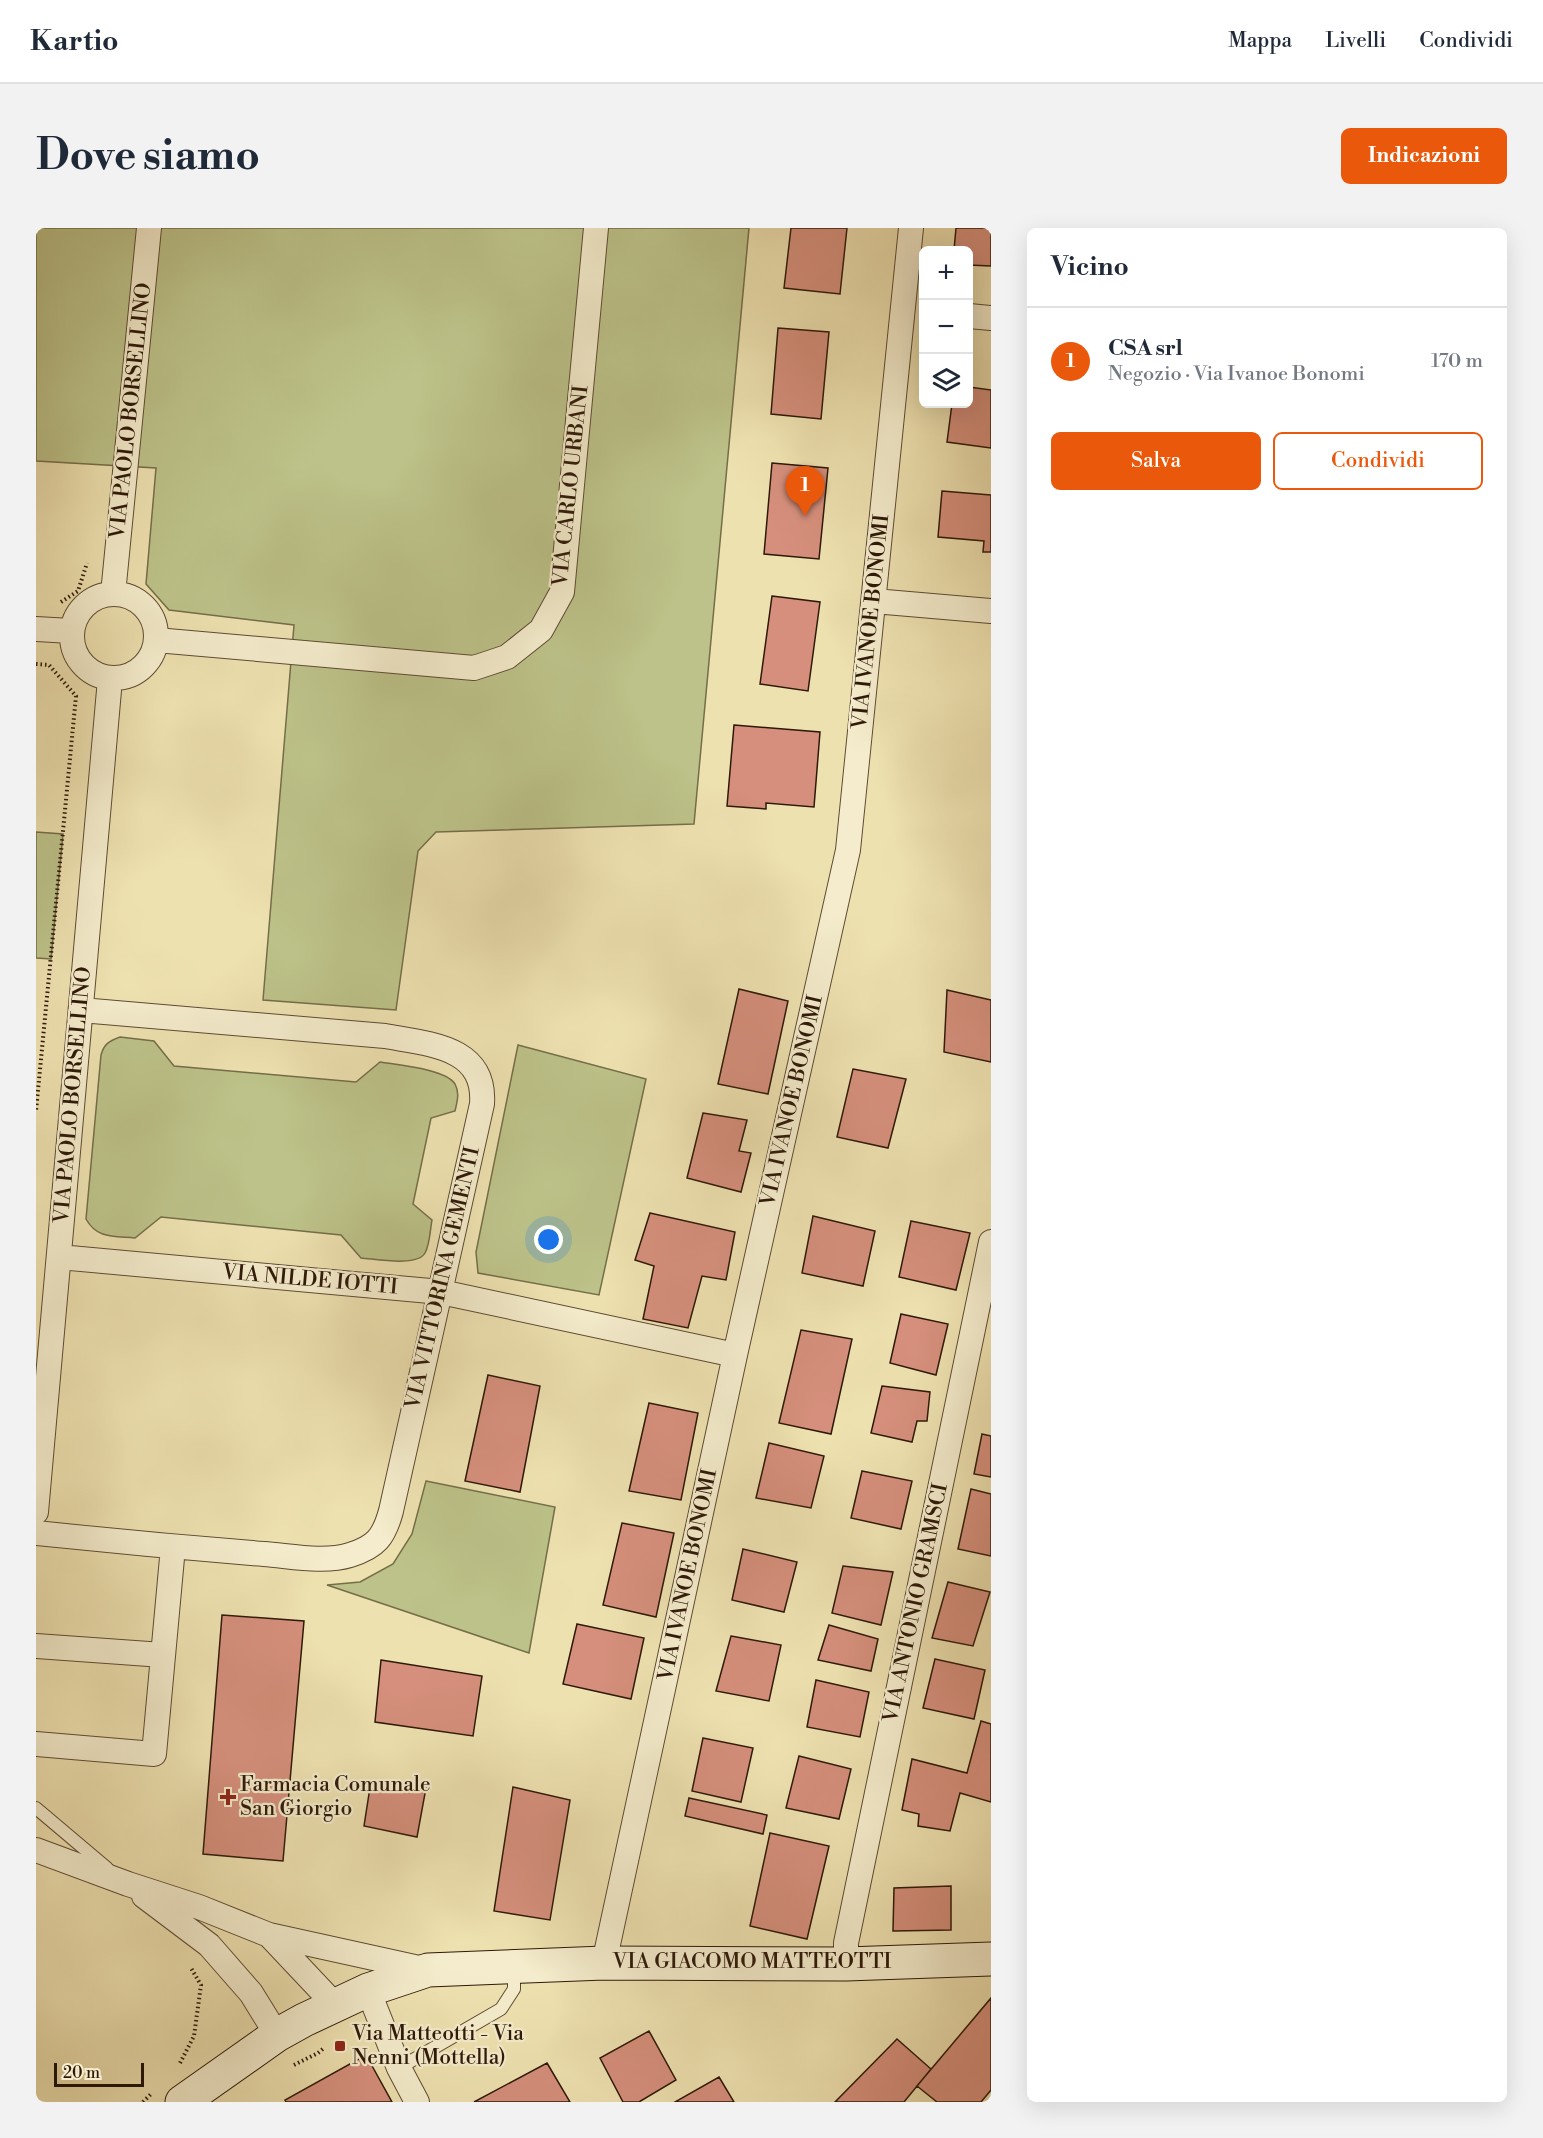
<!DOCTYPE html>
<html lang="it">
<head>
<meta charset="utf-8">
<style>
	:root { --surface:#fff; --page:#f2f2f3; --text:#1f2937; --muted:#747a83; --line:#e0e1e3; --accent:#ea580c }
	body { margin:0; font-family:"Libre Bodoni",serif; background:var(--page); color:var(--text) }
	.controls { position:absolute; right:18px; top:18px; display:grid; overflow:hidden; border-radius:9px; box-shadow:0 6px 24px #0002 }
	.controls button { width:54px; height:54px; display:grid; place-items:center; padding:0; border:0; border-bottom:2px solid var(--line); background:var(--surface); color:var(--text); font:30px sans-serif }
	.scale { position:absolute; left:18px; bottom:15px; width:90px; box-sizing:border-box; padding-left:6px; border:3px solid #2e1909; border-top:0; font-size:16px; line-height:21px; white-space:nowrap; color:#2e1909; -webkit-text-stroke:4px #f4eccc; paint-order:stroke }
	.you { position:absolute; left:513px; top:1012px; width:21px; height:21px; margin:-15px; border:4px solid #fff; border-radius:50%; background:#1a73e8; box-shadow:0 0 0 9px #1a73e833 }
	.badge { display:grid; place-items:center; width:39px; height:39px; border-radius:50%; background:var(--accent); color:#fff; font-size:20px; font-weight:700 }
	.pin { position:absolute; translate:-50% -50px; filter:drop-shadow(0 2px 3px #0008) }
	.pin::after { content:''; position:absolute; top:32px; width:21px; height:18px; background:inherit; clip-path:polygon(0 0,100% 0,50% 100%) }
	.list { margin:0; padding:0; list-style:none }
	h2 { display:flex; justify-content:space-between; align-items:center; height:78px; margin:0; padding:0 24px; font-size:26px }
	h2 small { font-size:20px; font-weight:400; color:var(--muted) }
	.list li { display:grid; grid-template-columns:39px 1fr auto; gap:18px; align-items:center; box-sizing:border-box; height:108px; padding:0 24px; border-top:2px solid var(--line) }
	.list b { display:block; font-size:22px; white-space:nowrap }
	.list p { margin:0; font-size:20px; white-space:nowrap; color:var(--muted) }
	.list em { font-size:20px; font-style:normal; color:var(--muted) }
	.actions { display:flex; gap:12px; padding:18px 24px }
	.actions a { flex:1; padding:14px 0; border:2px solid var(--accent); border-radius:9px; text-align:center; font-size:21px; color:var(--accent) }
	.actions .main { background:var(--accent); color:#fff }
	.icon { flex:none; width:33px; height:33px; fill:none; stroke:currentColor; stroke-width:2; stroke-linecap:round; stroke-linejoin:round }
	.map { position:relative; flex:none; width:955px; height:1874px; overflow:hidden; border-radius:9px }
	header { display:flex; align-items:center; gap:36px; box-sizing:border-box; height:84px; padding:0 30px; background:var(--surface); border-bottom:2px solid var(--line) }
	header strong { font-size:28px }
	nav { display:flex; gap:33px; margin-inline-start:auto; font-size:21px }
	.intro { display:flex; align-items:center; justify-content:space-between; box-sizing:border-box; height:144px; padding:0 36px }
	h1 { margin:0; font-size:42px }
	.button { padding:15px 27px; border-radius:9px; background:var(--accent); color:#fff; font-size:21px; font-weight:700 }
	main { display:flex; gap:36px; padding:0 36px }
	aside { flex:1; background:var(--surface); border-radius:9px; box-shadow:0 6px 24px #0002 }
	.map>svg:first-child { display:block }
</style>
</head>
<body>
<header>
<strong>Kartio</strong>
<nav><a>Mappa</a><a>Livelli</a><a>Condividi</a></nav>
</header>
<div class="intro"><h1>Dove siamo</h1><a class="button">Indicazioni</a></div>
<main>
<div class="map">
<svg width="955" height="1874" viewBox="0 0 955 1874">
	<rect width="100%" height="100%" fill="#eee1b0"/>
	<filter id="stains"><feTurbulence type="fractalNoise" baseFrequency=".00333" numOctaves="4"/><feColorMatrix values="0 0 0 0 .2 0 0 0 0 .09 0 0 0 0 .02 0 0 0 .5 -.17"/></filter>
	<radialGradient id="worn" r=".72"><stop offset=".6" stop-color="#630" stop-opacity="0"/><stop offset="1" stop-color="#630" stop-opacity=".3"/></radialGradient>
	<!-- green -->
	<path fill="#bcc289" stroke="#756e49" stroke-width="1.5" d="M0 0H713L658 596 400 604 382 623 360 782 227 772 258 397 133 382 110 356 120 240 0 233Z
		M0 604 27 606 15 731 0 730Z
		M84 809 118 813 138 838 320 854 344 834C362 837 410 841 419 856 424 865 421 874 419 883L395 890 377 976 396 992C394 1002 394 1016 389 1025 381 1039 340 1031 325 1030L305 1007 125 989 99 1010C78 1008 61 1011 50 991L65 827C68 816 73 813 84 809Z
		M482 817 610 851 563 1067 442 1045 440 1024Z
		M390 1253 519 1279 493 1425 291 1357 324 1354 357 1336 376 1306Z"/>
	<!-- building -->
	<path fill="#d58f7c" stroke="#2e1909" stroke-width="1.5" d="M755 0H811L804 66 748 60Z
		M920 0H955V38L933 37V22H918Z
		M742 100 793 104 785 191 735 186Z
		M933 159 955 162V220L911 214 916 176H933Z
		M736 235 792 240 783 331 728 326Z
		M906 263 955 267V324H947L948 313 902 309Z
		M736 368 784 374 772 463 724 456Z
		M698 497 784 504 778 579 730 575V581L691 578Z
		M703 761 752 773 732 866 682 856Z
		M911 762 955 772V834L908 824Z
		M817 841 870 851 852 920 801 909Z
		M667 885 711 892 703 923 715 925 705 964 651 950Z
		M614 985 699 1004 690 1052 666 1048 652 1100 607 1091 618 1038 599 1032Z
		M777 988 839 1003 827 1058 766 1045Z
		M875 993 934 1005 920 1062 863 1049Z
		M865 1086 912 1096 900 1147 854 1135Z
		M765 1102 816 1111 795 1206 743 1195Z
		M452 1147 504 1158 484 1264 429 1253Z
		M846 1158 894 1164 891 1193H881L876 1214 835 1205Z
		M613 1175 662 1185 645 1272 593 1263Z
		M946 1206 955 1208V1249L938 1246Z
		M733 1215 788 1228 775 1280 720 1270Z
		M826 1243 876 1253 865 1301 815 1290Z
		M935 1261 955 1266V1328L922 1321Z
		M586 1295 638 1305 620 1389 567 1377Z
		M707 1321 761 1334 748 1384 696 1372Z
		M807 1338 857 1344 845 1397 796 1385Z
		M912 1354 954 1364 937 1418 896 1410Z
		M186 1387 268 1393 247 1633 167 1626Z
		M541 1396 608 1410 595 1471 527 1456Z
		M793 1397 842 1411 835 1443 782 1432Z
		M695 1408 745 1417 733 1473 680 1463Z
		M899 1431 949 1442 938 1491 887 1480Z
		M345 1432 446 1448 437 1508 339 1494Z
		M780 1452 833 1464 824 1509 771 1499Z
		M945 1493 955 1496V1574L924 1565 914 1603 882 1598 883 1586 866 1582 876 1531 931 1545Z
		M667 1510 717 1520 705 1574 656 1563Z
		M763 1528 815 1541 803 1591 750 1580Z
		M335 1553 390 1560 381 1609 328 1598Z
		M477 1559 534 1572 514 1692 458 1683Z
		M653 1570 731 1587 727 1606 649 1588Z
		M734 1605 793 1618 771 1711 714 1698Z
		M915 1658V1702L857 1703 858 1660Z
		M955 1770V1862L945 1874H901L881 1858Z
		M613 1803 640 1852 603 1874H587L564 1830Z
		M861 1811 895 1841 868 1874H799Z
		M330 1827 356 1874H250L249 1872Z
		M511 1835 534 1874H438Z
		M683 1849 698 1874H639Z"/>
	<g fill="none" stroke-linecap="round" stroke-linejoin="round">
		<defs>
			<path id="lane" d="M0 1580 71 1640
				M363 1840 465 1781 478 1761V1739"/>
			<path id="street" d="M933 88 955 90
				M36 408a42 42 0 1 1 84 0a42 42 0 1 1-84 0Z
				M77 366 113 0
				M838 373 955 383
				M0 401 35 403
				M120 412 438 440 471 429 505 402 526 364 560 0
				M23 1029 405 1064 699 1127
				M0 1284 74 451
				M0 1305C76 1313 152 1320 228 1326 255 1328 288 1335 314 1327 340 1319 348 1309 355 1283L446 876C450 818 392 816 349 808L45 782
				M0 1418 127 1427
				M0 1516 118 1526 137 1319
				M0 1622 92 1656 163 1679 233 1707 392 1742
				M108 1668 173 1717 215 1765 241 1807
				M233 1707 299 1777
				M568 1735 699 1127 812 622 875 0
				M810 1736V1715L955 1014
				M332 1762 363 1840 381 1874"/>
			<path id="secondary" d="M146 1874 241 1807 268 1792 332 1762 392 1742 568 1735 810 1736 955 1731"/>
		</defs>
		<!-- lane casing -->
		<use href="#lane" stroke="#5e4b33" stroke-width="14"/>
		<!-- street casing -->
		<use href="#street" stroke="#5e4b33" stroke-width="26"/>
		<!-- secondary casing -->
		<use href="#secondary" stroke="#2e1909" stroke-width="35"/>
		<!-- path -->
		<path stroke="#2e1909" stroke-width="4" stroke-dasharray="1.5 3" stroke-linecap="butt" d="M25 374 42 363 51 335
			M0 436 13 437 40 468 0 883
			M144 1835 158 1808 165 1757 155 1740
			M258 1837 282 1825 288 1820
			M107 1874 115 1866"/>
		<!-- lane -->
		<use href="#lane" stroke="#f4eccc" stroke-width="12"/>
		<!-- street -->
		<use href="#street" stroke="#f4eccc" stroke-width="24"/>
		<!-- secondary -->
		<use href="#secondary" stroke="#f4eccc" stroke-width="33"/>
	</g>
	<!-- markers -->
	<g fill="#8f2418" stroke="#f4eccc" stroke-width="2">
		<path d="M189 1560h6v6h6v6h-6v6h-6v-6h-6v-6h6z"/>
		<rect x="298" y="1812" width="12" height="12" rx="3"/>
	</g>
	<g text-anchor="middle" dominant-baseline="central" stroke-width="4.5" stroke-linejoin="round" paint-order="stroke">
		<!-- street labels -->
		<g font-size="21" fill="#2e1909" stroke="#f4eccc">
			<text transform="translate(95 183) rotate(-84)">VIA PAOLO BORSELLINO</text>
			<text transform="translate(535 258) rotate(-84)">VIA CARLO URBANI</text>
			<text transform="translate(835 394) rotate(-84)">VIA IVANOE BONOMI</text>
			<text transform="translate(37 867) rotate(-85)">VIA PAOLO BORSELLINO</text>
			<text transform="translate(756 873) rotate(-77)">VIA IVANOE BONOMI</text>
			<text transform="translate(407 1050) rotate(-77)">VIA VITTORINA GEMENTI</text>
			<text transform="translate(274 1052) rotate(5)">VIA NILDE IOTTI</text>
			<text transform="translate(652 1347) rotate(-78)">VIA IVANOE BONOMI</text>
			<text transform="translate(880 1375) rotate(-78)">VIA ANTONIO GRAMSCI</text>
			<text x="716" y="1734">VIA GIACOMO MATTEOTTI</text>
		</g>
		<!-- poi labels -->
		<g font-size="21" fill="#2e1909" stroke="#f4eccc" text-anchor="start">
			<text x="204" y="1557">Farmacia Comunale<tspan x="204" dy="24">San Giorgio</tspan></text>
			<text x="316" y="1806">Via Matteotti - Via<tspan x="316" dy="24">Nenni (Mottella)</tspan></text>
		</g>
	</g>
	<rect width="100%" height="100%" filter="url(#stains)"/>
	<rect width="100%" height="100%" fill="url(#worn)"/>
</svg>
<div class="controls">
<button>+</button>
<button>−</button>
<button><svg class="icon" aria-label="layers" viewBox="0 0 24 24"><path d="M12 4l9 5-9 5-9-5zM3 14l9 5 9-5"/></svg></button>
</div>
<div class="scale">20 m</div>
<div class="you"></div>
<div class="pin badge" style="left:769px;top:288px">1</div>
</div>
<aside>
<h2>Vicino<small></small></h2>
<ul class="list">
<li><span class="badge">1</span><div><b>CSA srl</b><p>Negozio · Via Ivanoe Bonomi</p></div><em>170 m</em></li>
</ul>
<div class="actions"><a class="main">Salva</a><a>Condividi</a></div>
</aside>
</main>
</body>
</html>
